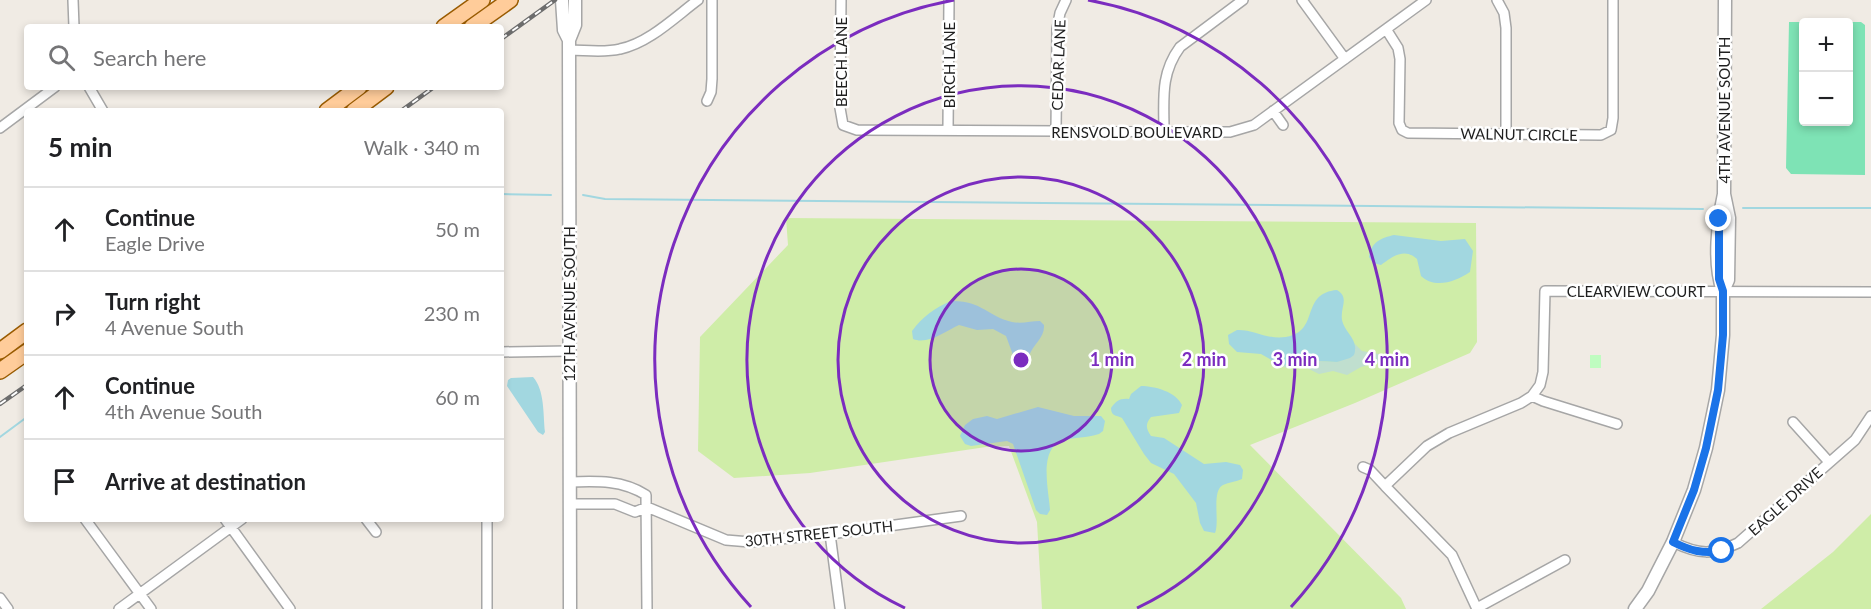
<!DOCTYPE html>
<html lang="en">
<head>
<meta charset="utf-8">
<style>
	:root { --surface:#fff; --page:#f2f2f2; --text:#202124; --muted:#757577; --line:#e0e0e0 }
	body { margin:0; font-family:Lato,sans-serif; background:var(--page); color:var(--text) }
	.controls { position:absolute; right:18px; top:18px; display:grid; overflow:hidden; border-radius:6px; box-shadow:0 3px 9px #0003 }
	.controls button { width:54px; height:54px; display:grid; place-items:center; padding:0; border:0; border-bottom:2px solid var(--line); background:var(--surface); color:var(--text); font:30px sans-serif }
	.stop { position:absolute; width:18px; height:18px; margin:-14px; border:4px solid #1a73e8; border-radius:50%; background:#fff }
	.stop.end { background:#1a73e8; border-color:#fff; box-shadow:0 2px 6px #0008 }
	.list { margin:0; padding:0; list-style:none }
	h2 { display:flex; justify-content:space-between; align-items:center; height:78px; margin:0; padding:0 24px; font-size:26px }
	h2 small { font-size:20px; font-weight:400; color:var(--muted) }
	.list li { display:grid; grid-template-columns:39px 1fr auto; gap:18px; align-items:center; box-sizing:border-box; height:84px; padding:0 24px; border-top:2px solid var(--line) }
	.list b { display:block; font-size:22px; white-space:nowrap }
	.list p { margin:0; font-size:20px; white-space:nowrap; color:var(--muted) }
	.list em { font-size:20px; font-style:normal; color:var(--muted) }
	.icon { flex:none; width:33px; height:33px; fill:none; stroke:currentColor; stroke-width:2; stroke-linecap:round; stroke-linejoin:round }
	.map { position:relative; flex:none; width:1871px; height:609px; overflow:hidden }
	.search { position:absolute; background:var(--surface); box-shadow:0 3px 9px #0003; left:24px; top:24px; width:480px; height:66px; display:flex; align-items:center; gap:15px; box-sizing:border-box; padding:0 21px; border-radius:6px; color:var(--muted); font-size:22px }
	.panel { position:absolute; background:var(--surface); box-shadow:0 3px 9px #0003; left:24px; top:108px; width:480px; height:414px; border-radius:6px }
	.map>svg:first-child { display:block }
</style>
</head>
<body>
<div class="map">
<svg width="1871" height="609" viewBox="0 0 1871 609">
	<rect width="100%" height="100%" fill="#f0ebe4"/>
	<!-- grass -->
	<path fill="#cfeda8" d="M786 218 1476 223 1477 342 1470 353 1355 403 1250 445 1401 598 1406 609H1042L1037 522 1009 446 986 447 810 473 734 478 698 451 700 337 788 245Z
		M1871 514V609H1761L1833 552Z"/>
	<!-- wetland -->
	<path fill="#c0dfcf" d="M1355 344 1362 351 1379 354 1382 360 1380 362 1361 367 1347 375 1333 371 1319 374 1303 366 1287 368 1282 366 1302 360 1337 362 1355 350Z"/>
	<!-- park -->
	<path fill="#bffcc0" d="M1590 355H1601V368H1590Z"/>
	<!-- pitch -->
	<path fill="#7ee3b5" fill-rule="evenodd" d="M1789 22H1861L1865 25V175L1791 174 1786 168ZM1804 22H1848V122H1804Z"/>
	<!-- water -->
	<path fill="#a2d7e0" d="M1394 235 1441 241 1465 239 1473 251 1470 272C1455 282 1435 289 1421 276L1417 259C1404 247 1392 257 1381 265L1373 263 1369 257C1371 242 1381 238 1394 235Z
		M1337 290C1350 298 1340 307 1342 320 1344 331 1357 339 1355 350 1355 355 1353 356 1350 358L1337 362 1302 360 1282 366 1261 354 1237 352 1229 344 1228 335 1237 330C1255 329 1271 343 1293 335 1318 326 1302 293 1337 290Z
		M951 301C981 300 987 316 1012 322 1022 324 1031 321 1040 321L1044 325C1045 338 1033 344 1029 356L1022 360 1013 355 1006 336 993 329 977 330 959 325C946 331 928 345 913 339L912 331C922 317 936 307 951 301Z
		M533 377C545 390 543 415 545 432L543 435 538 432 507 386 508 380 511 378Z
		M1141 386C1155 386 1176 392 1182 405L1179 413 1151 417C1145 424 1146 429 1151 436L1164 438 1204 464 1226 462 1240 465 1243 470 1242 479C1236 482 1229 482 1223 485 1211 491 1220 521 1215 533L1204 531 1200 523 1196 503 1174 474 1151 463 1144 454 1122 418C1116 415 1111 416 1111 408 1116 401 1120 398 1129 399L1131 394Z
		M1038 407 1074 416H1101L1105 421 1103 431 1099 434C1087 438 1074 437 1062 441 1038 449 1049 492 1050 510L1047 515 1040 514 1036 510 1013 444 1007 441 971 446 965 444 960 436 965 425 973 419 987 416 997 419Z"/>
	<g fill="none" stroke-linecap="round" stroke-linejoin="round">
		<!-- stream -->
		<path stroke="#a2d7e0" stroke-width="2" d="M501 194 551 195
			M583 195 605 199 1703 209
			M1743 208H1871
			M0 437 27 417"/>
		<defs>
			<path id="minor" d="M73 0 74 27
				M841 0 840 108 843 125 857 130 1230 132 1254 125 1426 0
				M1302 0 1345 59
				M1497 0 1504 13 1506 28V134
				M1386 29 1398 48 1400 59 1399 123 1402 130 1408 133 1601 135 1611 130 1613 118V0
				M569 50C585 50 604 53 620 49 649 43 675 17 698 0
				M89 87 103 111
				M707 101 711 92 712 79V0
				M1273 111 1283 125
				M0 128 55 87
				M948 130 949 0
				M1056 131 1057 29 1060 13 1066 0
				M1164 132C1164 100 1160 74 1180 47L1243 0
				M501 352 569 351
				M1532 396 1543 401 1617 424
				M1793 422 1829 462
				M1363 467 1370 470 1385 486
				M570 482C598 481 622 480 646 495L647 609
				M570 504H615L635 512 647 507 726 540 750 542 830 534 961 516
				M85 519 151 609
				M225 519 290 609
				M366 519 376 532
				M487 519V609
				M830 534 840 609
				M1673 542C1699 555 1713 555 1738 543L1855 440 1871 416
				M0 598 8 609
				M1477 608 1565 560
				M119 609 242 519
				M1477 609 1452 555 1385 486 1427 446 1449 433 1521 403 1532 396 1540 385 1543 372 1545 291 1871 292"/>
			<path id="tertiary" d="M562 0 564 30 569 40
				M1723 291C1713 263 1718 222 1724 194L1725 0
				M570 609 569 40 575 25V0
				M1635 609 1648 591 1673 542 1694 490 1706 448 1718 390 1723 335V291L1728 280 1729 218 1724 194"/>
			<path id="primary" d="M444 27 482 0
				M472 27 510 0
				M327 111 359 87
				M354 111 386 87
				M0 351 27 331
				M0 371 27 352"/>
		</defs>
		<!-- minor casing -->
		<use href="#minor" stroke="#a6a6a6" stroke-width="12"/>
		<!-- tertiary casing -->
		<use href="#tertiary" stroke="#a6a6a6" stroke-width="15"/>
		<!-- primary casing -->
		<use href="#primary" stroke="#995b00" stroke-width="18"/>
		<!-- minor -->
		<use href="#minor" stroke="#fff" stroke-width="9"/>
		<!-- tertiary -->
		<use href="#tertiary" stroke="#fff" stroke-width="12"/>
		<!-- primary -->
		<use href="#primary" stroke="#ffcc9a" stroke-width="15"/>
		<defs>
			<path id="rail" d="M501 39 555 0
				M401 111 434 87
				M0 404 27 385"/>
		</defs>
		<!-- rail casing -->
		<use href="#rail" stroke="#6d6d6d" stroke-width="4.5"/>
		<!-- rail -->
		<use href="#rail" stroke="#fff" stroke-width="2" stroke-dasharray="7" stroke-linecap="butt"/>
	</g>
	<g fill="none" stroke-linecap="round" stroke-linejoin="round">
		<!-- route -->
		<path stroke="#1a73e8" stroke-width="8" d="M1719 219V279L1723 291V335L1718 390 1706 448 1694 490 1673 542C1691 551 1703 554 1722 551"/>
	</g>
	<!-- distance rings -->
	<circle cx="1021" cy="360" r="91" fill="#7b2cbf" fill-opacity=".12"/>
	<g fill="none" stroke="#7b2cbf" stroke-width="3">
		<circle cx="1021" cy="360" r="91"/>
		<circle cx="1021" cy="360" r="183"/>
		<path d="M905 608A274 274 0 1 1 1137 608"/>
		<path d="M751 607A366 366 0 0 1 954 0M1088 0A366 366 0 0 1 1291 607"/>
	</g>
	<g text-anchor="middle" dominant-baseline="central" stroke-width="5" stroke-linejoin="round" paint-order="stroke">
		<!-- street labels -->
		<g font-size="15" fill="#1f1f1f" stroke="#fff">
			<text transform="translate(841 62) rotate(-90)">BEECH LANE</text>
			<text transform="translate(949 65) rotate(-90)">BIRCH LANE</text>
			<text transform="translate(1058 65) rotate(-88)">CEDAR LANE</text>
			<text transform="translate(1724 110) rotate(-90)">4TH AVENUE SOUTH</text>
			<text x="1137" y="132">RENSVOLD BOULEVARD</text>
			<text transform="translate(1519 134) rotate(1)">WALNUT CIRCLE</text>
			<text x="1636" y="291">CLEARVIEW COURT</text>
			<text transform="translate(569 304) rotate(-90)">12TH AVENUE SOUTH</text>
			<text transform="translate(1785 501) rotate(-42)">EAGLE DRIVE</text>
			<text transform="translate(819 533) rotate(-6)">30TH STREET SOUTH</text>
		</g>
	</g>
	<circle cx="1021" cy="360" r="9" fill="#7b2cbf" stroke="#fff" stroke-width="3"/>
	<g font-size="18" text-anchor="middle" font-weight="bold" fill="#7b2cbf" stroke="#fff" stroke-width="5" stroke-linejoin="round" paint-order="stroke">
		<text x="1112" y="366">1 min</text>
		<text x="1204" y="366">2 min</text>
		<text x="1295" y="366">3 min</text>
		<text x="1387" y="366">4 min</text>
	</g>
</svg>
<div class="controls">
<button>+</button>
<button>−</button>
</div>
<div class="stop" style="left:1722px;top:551px"></div>
<div class="stop end" style="left:1719px;top:219px"></div>
<div class="search"><svg class="icon" aria-label="search" viewBox="0 0 24 24"><circle cx="10" cy="10" r="6"/><path d="M15 15l6 6"/></svg>Search here</div>
<section class="panel">
<h2>5 min<small>Walk · 340 m</small></h2>
<ul class="list">
<li><svg class="icon" aria-label="ahead" viewBox="0 0 24 24"><path d="M12 20V5M6 11l6-6 6 6"/></svg><div><b>Continue</b><p>Eagle Drive</p></div><em>50 m</em></li>
<li><svg class="icon" aria-label="right" viewBox="0 0 24 24"><path d="M7 20v-9h11M14 6l5 5-5 5"/></svg><div><b>Turn right</b><p>4 Avenue South</p></div><em>230 m</em></li>
<li><svg class="icon" aria-label="ahead" viewBox="0 0 24 24"><path d="M12 20V5M6 11l6-6 6 6"/></svg><div><b>Continue</b><p>4th Avenue South</p></div><em>60 m</em></li>
<li><svg class="icon" aria-label="arrive" viewBox="0 0 24 24"><path d="M6 21V4h12l-3 4 3 4H6"/></svg><div><b>Arrive at destination</b></div></li>
</ul>
</section>
</div>
</body>
</html>
